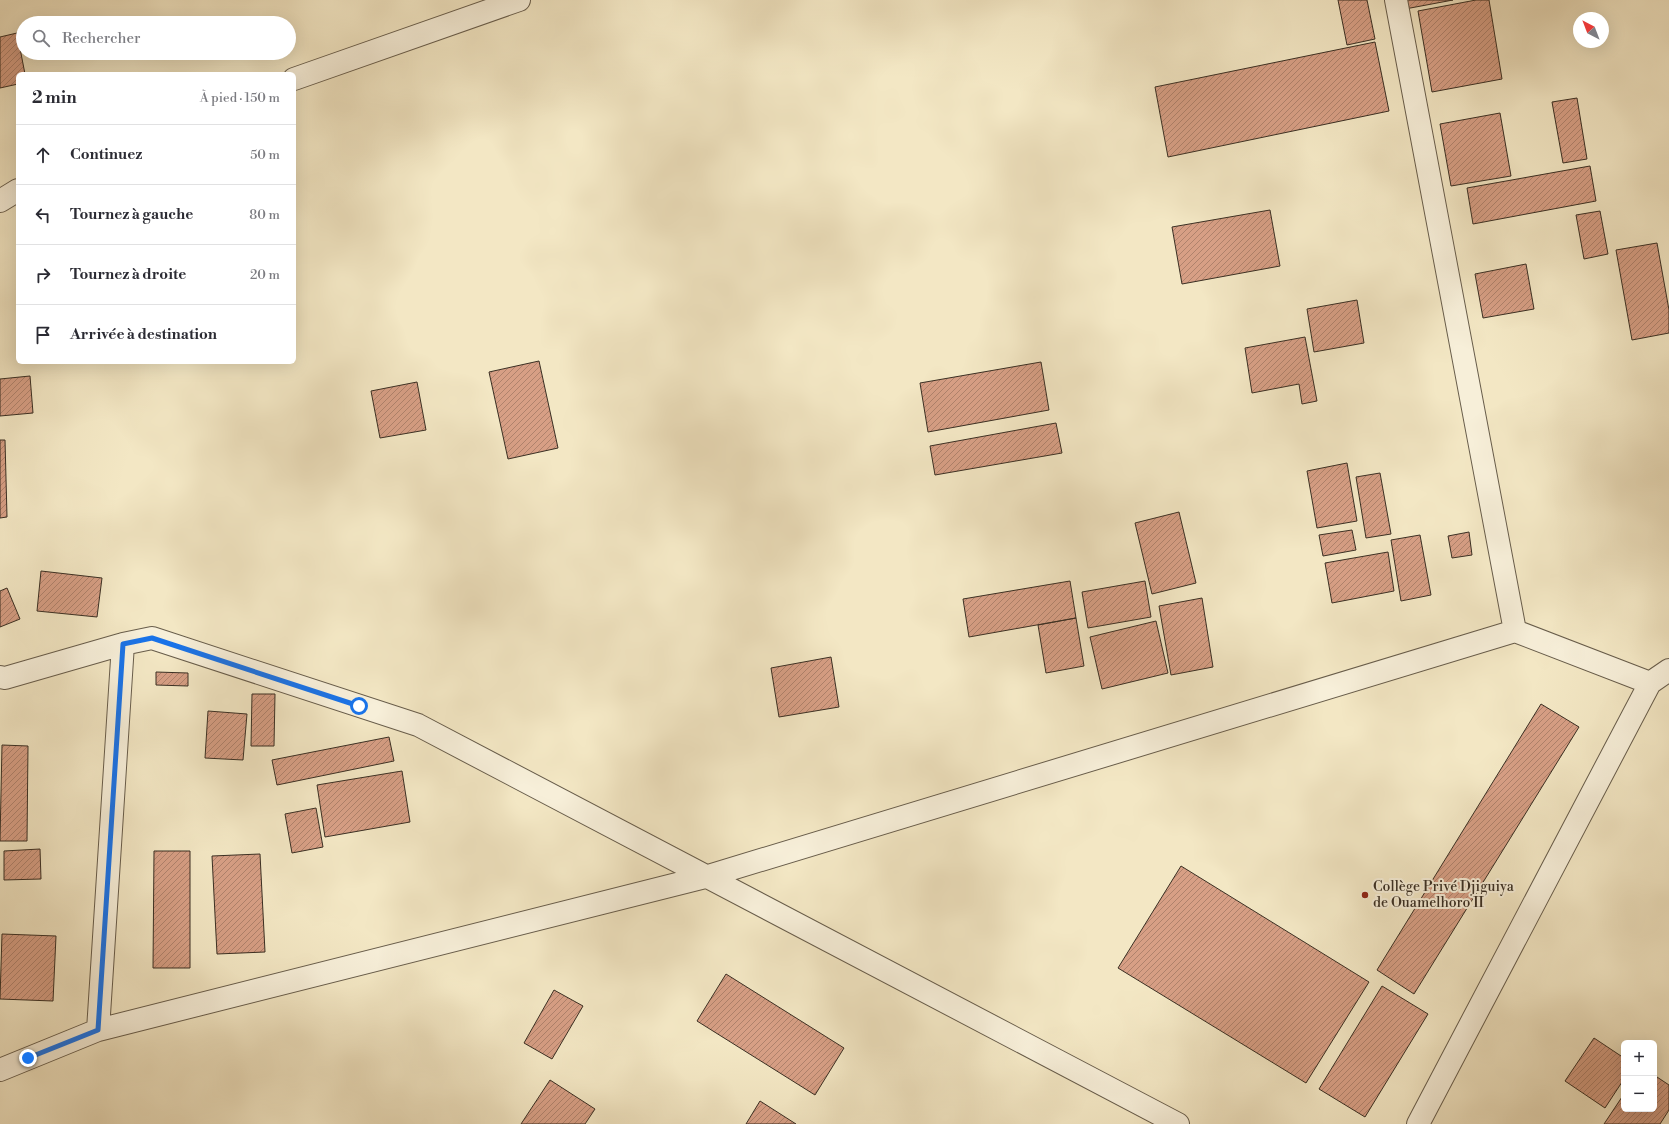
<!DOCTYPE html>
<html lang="fr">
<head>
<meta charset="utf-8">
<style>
	:root { --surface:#fff; --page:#f2f2f3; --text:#2b2b33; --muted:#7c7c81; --line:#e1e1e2 }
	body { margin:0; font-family:"Libre Bodoni",serif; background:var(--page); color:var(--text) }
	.controls { position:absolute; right:12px; bottom:12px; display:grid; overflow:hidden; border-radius:6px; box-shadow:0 4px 16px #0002 }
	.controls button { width:36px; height:36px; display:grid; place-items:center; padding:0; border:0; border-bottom:1px solid var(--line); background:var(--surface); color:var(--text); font:20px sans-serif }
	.compass { position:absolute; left:1573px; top:12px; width:36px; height:36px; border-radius:50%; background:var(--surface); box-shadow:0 4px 16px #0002; rotate:318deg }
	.stop { position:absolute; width:12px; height:12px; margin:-9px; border:3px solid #1a73e8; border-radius:50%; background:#fff }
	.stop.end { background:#1a73e8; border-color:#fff; box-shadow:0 1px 4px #0008 }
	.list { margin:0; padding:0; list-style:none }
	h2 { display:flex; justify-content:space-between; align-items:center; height:52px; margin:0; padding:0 16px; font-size:17px }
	h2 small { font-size:13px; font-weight:400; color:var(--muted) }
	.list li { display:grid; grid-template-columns:26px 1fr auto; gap:12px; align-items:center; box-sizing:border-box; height:60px; padding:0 16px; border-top:1px solid var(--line) }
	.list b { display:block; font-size:15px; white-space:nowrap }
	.list em { font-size:13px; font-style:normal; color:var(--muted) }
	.icon { flex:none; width:22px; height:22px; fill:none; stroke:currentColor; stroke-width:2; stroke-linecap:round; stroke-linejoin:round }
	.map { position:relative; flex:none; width:1669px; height:1124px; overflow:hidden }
	.search { position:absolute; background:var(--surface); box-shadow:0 4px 16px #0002; left:16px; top:16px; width:280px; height:44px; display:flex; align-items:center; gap:10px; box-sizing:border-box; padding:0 14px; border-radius:22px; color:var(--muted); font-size:15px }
	.panel { position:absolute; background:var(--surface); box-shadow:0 4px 16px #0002; left:16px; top:72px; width:280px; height:292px; border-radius:6px }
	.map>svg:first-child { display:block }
</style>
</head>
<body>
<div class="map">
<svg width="1669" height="1124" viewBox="0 0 1669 1124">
	<defs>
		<pattern id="building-hatch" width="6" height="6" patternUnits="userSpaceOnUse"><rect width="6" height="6" fill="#d79f85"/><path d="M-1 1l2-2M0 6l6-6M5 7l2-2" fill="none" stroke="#af826c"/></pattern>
	</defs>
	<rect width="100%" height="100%" fill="#f3e7c4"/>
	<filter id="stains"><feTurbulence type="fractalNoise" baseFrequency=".005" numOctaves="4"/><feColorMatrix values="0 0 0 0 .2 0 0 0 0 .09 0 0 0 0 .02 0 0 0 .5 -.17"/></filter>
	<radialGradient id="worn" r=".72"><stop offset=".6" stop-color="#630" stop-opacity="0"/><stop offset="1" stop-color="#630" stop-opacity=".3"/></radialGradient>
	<!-- building -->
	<path fill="url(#building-hatch)" stroke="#3a2f23" d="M1338 0H1367L1375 39 1347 45Z
		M1404 0H1453L1405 9Z
		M1476 0H1489L1502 79 1432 92 1418 11Z
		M17 33 25 74H18V84L0 88V37Z
		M1375 42 1389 111 1168 157 1155 87Z
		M1577 98 1587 159 1563 163 1552 102Z
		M1500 113 1511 176 1451 186 1440 124Z
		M1590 166 1596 201 1473 224 1467 188Z
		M1270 210 1280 266 1182 284 1172 227Z
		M1600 211 1608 254 1584 259 1576 215Z
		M1657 243 1669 310V333L1632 340 1616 250Z
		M1526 264 1534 309 1483 318 1475 274Z
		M1357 300 1364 343 1314 352 1307 309Z
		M1305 337 1317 401 1302 404 1299 384 1252 393 1245 348Z
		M539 361 558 448 508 459 489 372Z
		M1041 362 1049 410 928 432 920 383Z
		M30 376 33 413 0 416V379Z
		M417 382 426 430 380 438 371 391Z
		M1056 423 1062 453 935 475 930 446Z
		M0 440H5L7 517 0 518Z
		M1347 463 1357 521 1317 528 1307 471Z
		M1380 473 1391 534 1366 538 1356 477Z
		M1179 512 1196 583 1152 594 1135 523Z
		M1352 530 1356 550 1323 556 1319 535Z
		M1469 532 1472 555 1452 558 1448 536Z
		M1420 535 1431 595 1401 601 1391 540Z
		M1388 552 1394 591 1332 603 1325 563Z
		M41 571 102 578 97 617 37 611Z
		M1070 581 1076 618 969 637 963 599Z
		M1145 581 1151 617 1088 628 1082 592Z
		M7 588 20 619 0 627V591Z
		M1202 598 1213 667 1171 675 1159 606Z
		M1076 618 1084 666 1046 673 1038 625Z
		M1156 621 1168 673 1102 689 1090 637Z
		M831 657 839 707 779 717 771 668Z
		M156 672 188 673V686L156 685Z
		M252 694H275L274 746H251Z
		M1541 704 1579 727 1414 994 1377 970Z
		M208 711 247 714 243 760 205 758Z
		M389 737 394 761 277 785 272 760Z
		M2 745 28 746 27 841H0Z
		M402 771 410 822 325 837 317 785Z
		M316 808 323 847 292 853 285 814Z
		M40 849 41 879 4 880V851Z
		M154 851H190V968H153Z
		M260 854 265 952 217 954 212 856Z
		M1181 866 1369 982 1306 1083 1118 968Z
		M2 934 56 936 53 1001 0 999Z
		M726 974 844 1048 815 1095 697 1021Z
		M1382 986 1428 1014 1365 1117 1319 1089Z
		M554 990 583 1006 552 1059 524 1043Z
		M1594 1038 1624 1058V1079L1605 1108 1565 1081Z
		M1654 1075 1669 1085V1110L1660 1124H1604L1624 1094V1109H1654Z
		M550 1080 595 1109 585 1124H521Z
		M760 1101 796 1124H746Z"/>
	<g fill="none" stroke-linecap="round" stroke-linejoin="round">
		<defs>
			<path id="minor" d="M1396 0 1515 631
				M294 79 519 0
				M0 201 18 190
				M0 677 5 678 123 644 152 638 418 725 1178 1124
				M98 1030 123 644
				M0 1070 98 1030 705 877 1515 631 1650 683 1669 670
				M1418 1124 1650 683"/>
		</defs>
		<!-- minor casing -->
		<use href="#minor" stroke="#685d4b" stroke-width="24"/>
		<!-- minor -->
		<use href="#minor" stroke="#f7efd9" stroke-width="22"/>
	</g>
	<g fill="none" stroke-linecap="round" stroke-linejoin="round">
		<!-- route -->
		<path stroke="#1a73e8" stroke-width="5" d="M28 1058 98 1030 123 644 152 638 359 706"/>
	</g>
	<!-- markers -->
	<circle fill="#8f2418" stroke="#f7efd9" stroke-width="1.5" cx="1365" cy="895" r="4"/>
	<g text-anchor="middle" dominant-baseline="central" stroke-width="4" stroke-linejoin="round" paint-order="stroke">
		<!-- poi labels -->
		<g font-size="14" fill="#3a2f23" stroke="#f7efd9" text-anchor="start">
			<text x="1373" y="887">Collège Privé Djiguiya<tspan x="1373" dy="16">de Ouamelhoro II</tspan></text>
		</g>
	</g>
	<rect width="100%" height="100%" filter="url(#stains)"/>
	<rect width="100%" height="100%" fill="url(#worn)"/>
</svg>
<div class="controls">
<button>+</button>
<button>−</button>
</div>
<svg class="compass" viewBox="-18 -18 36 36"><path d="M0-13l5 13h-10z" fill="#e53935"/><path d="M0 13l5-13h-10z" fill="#7c7c81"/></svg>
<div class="stop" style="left:359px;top:706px"></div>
<div class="stop end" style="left:28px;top:1058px"></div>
<div class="search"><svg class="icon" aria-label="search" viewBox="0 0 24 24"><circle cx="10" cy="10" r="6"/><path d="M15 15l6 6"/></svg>Rechercher</div>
<section class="panel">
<h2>2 min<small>À pied · 150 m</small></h2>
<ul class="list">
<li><svg class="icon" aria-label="ahead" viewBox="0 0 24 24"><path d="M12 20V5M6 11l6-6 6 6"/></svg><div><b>Continuez</b></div><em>50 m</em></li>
<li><svg class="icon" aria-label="left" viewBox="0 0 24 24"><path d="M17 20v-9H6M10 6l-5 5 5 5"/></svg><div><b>Tournez à gauche</b></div><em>80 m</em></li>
<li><svg class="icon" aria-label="right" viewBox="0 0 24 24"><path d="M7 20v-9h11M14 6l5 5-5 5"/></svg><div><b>Tournez à droite</b></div><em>20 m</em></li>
<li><svg class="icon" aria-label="arrive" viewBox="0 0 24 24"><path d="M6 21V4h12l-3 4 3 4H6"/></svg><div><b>Arrivée à destination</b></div></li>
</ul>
</section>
</div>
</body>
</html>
